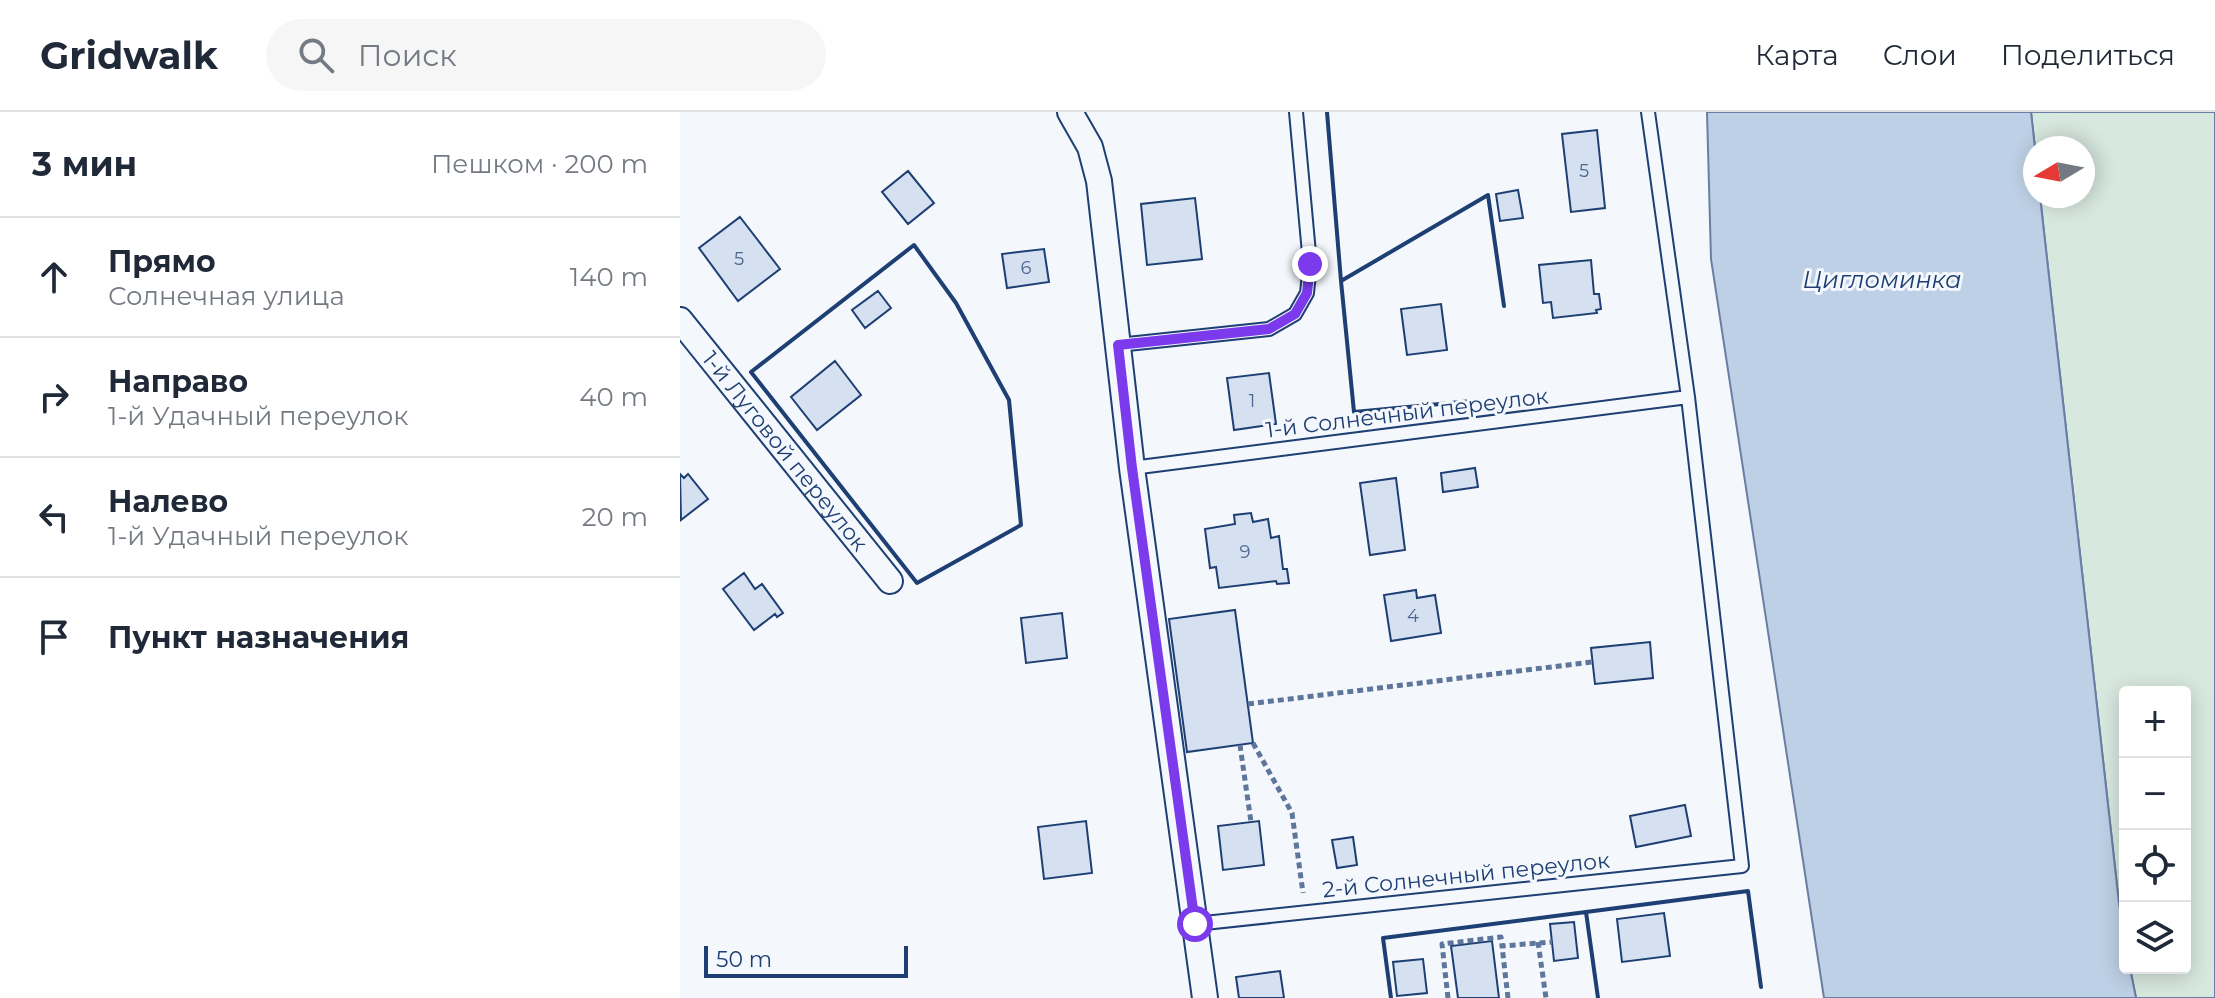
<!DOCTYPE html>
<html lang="ru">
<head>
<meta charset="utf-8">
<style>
	:root { --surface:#fff; --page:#f6f6f7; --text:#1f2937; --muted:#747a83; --line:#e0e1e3 }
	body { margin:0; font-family:Montserrat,sans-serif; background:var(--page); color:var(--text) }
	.controls { position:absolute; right:24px; bottom:24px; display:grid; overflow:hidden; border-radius:8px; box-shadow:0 4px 20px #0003 }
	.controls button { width:72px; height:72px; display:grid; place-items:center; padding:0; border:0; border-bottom:2px solid var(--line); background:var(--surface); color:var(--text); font:40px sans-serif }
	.compass { position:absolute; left:1343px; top:24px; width:72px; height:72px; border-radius:50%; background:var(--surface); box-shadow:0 4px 20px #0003; rotate:260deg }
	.scale { position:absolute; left:24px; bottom:20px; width:204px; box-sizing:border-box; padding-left:8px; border:4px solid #1d3f73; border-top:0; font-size:22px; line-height:28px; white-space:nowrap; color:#1d3f73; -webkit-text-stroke:6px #f4f7fb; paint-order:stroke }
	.stop { position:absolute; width:24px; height:24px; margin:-18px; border:6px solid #7c3aed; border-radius:50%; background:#fff }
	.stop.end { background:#7c3aed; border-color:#fff; box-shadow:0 2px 8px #0008 }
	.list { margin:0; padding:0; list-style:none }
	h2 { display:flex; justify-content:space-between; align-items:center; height:104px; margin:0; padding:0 32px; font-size:34px }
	h2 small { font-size:26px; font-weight:400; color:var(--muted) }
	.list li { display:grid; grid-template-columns:52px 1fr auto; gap:24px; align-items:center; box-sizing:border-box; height:120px; padding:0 32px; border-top:2px solid var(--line) }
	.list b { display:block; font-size:30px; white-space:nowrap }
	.list p { margin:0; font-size:26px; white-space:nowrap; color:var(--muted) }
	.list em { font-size:26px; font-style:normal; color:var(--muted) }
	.icon { flex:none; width:44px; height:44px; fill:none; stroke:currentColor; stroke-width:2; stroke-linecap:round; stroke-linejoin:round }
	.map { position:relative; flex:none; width:1535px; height:886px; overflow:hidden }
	header { display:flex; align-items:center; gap:48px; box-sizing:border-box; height:112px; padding:0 40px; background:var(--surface); border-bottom:2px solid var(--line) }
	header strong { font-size:38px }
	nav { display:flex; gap:44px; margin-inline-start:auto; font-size:28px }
	.search { width:560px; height:72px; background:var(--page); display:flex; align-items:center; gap:20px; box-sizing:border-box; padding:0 28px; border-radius:44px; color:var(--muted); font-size:30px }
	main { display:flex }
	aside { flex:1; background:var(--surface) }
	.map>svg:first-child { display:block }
</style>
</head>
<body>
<header>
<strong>Gridwalk</strong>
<div class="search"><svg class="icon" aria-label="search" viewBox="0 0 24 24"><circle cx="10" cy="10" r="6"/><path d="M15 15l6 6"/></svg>Поиск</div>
<nav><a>Карта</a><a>Слои</a><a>Поделиться</a></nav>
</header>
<main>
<aside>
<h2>3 мин<small>Пешком · 200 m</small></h2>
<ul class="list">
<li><svg class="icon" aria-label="ahead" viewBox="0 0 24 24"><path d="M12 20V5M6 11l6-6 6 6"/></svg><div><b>Прямо</b><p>Солнечная улица</p></div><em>140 m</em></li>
<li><svg class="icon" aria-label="right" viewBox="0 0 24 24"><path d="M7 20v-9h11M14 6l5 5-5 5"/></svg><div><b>Направо</b><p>1-й Удачный переулок</p></div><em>40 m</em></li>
<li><svg class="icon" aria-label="left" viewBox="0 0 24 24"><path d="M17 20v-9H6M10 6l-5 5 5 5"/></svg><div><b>Налево</b><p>1-й Удачный переулок</p></div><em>20 m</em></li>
<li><svg class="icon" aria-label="arrive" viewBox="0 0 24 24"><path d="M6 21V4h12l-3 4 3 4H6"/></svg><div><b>Пункт назначения</b></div></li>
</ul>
</aside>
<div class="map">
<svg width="1535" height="886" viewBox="0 0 1535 886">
	<rect width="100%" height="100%" fill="#f4f7fb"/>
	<!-- green -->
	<path fill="#d7e8df" stroke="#687fa3" stroke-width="2" d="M1351 0H1535V886H1456L1450 856H1505V580H1445V826L1439 791 1360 84H1403V36H1355Z"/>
	<!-- water -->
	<path fill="#bed0e5" stroke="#687fa3" stroke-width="2" d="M1027 0H1351L1355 36V84H1360L1439 791 1445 826V856H1450L1456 886H1144L1031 147Z"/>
	<!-- building -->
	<path fill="#d5e0f0" stroke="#1d3f73" stroke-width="2" d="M917 18 925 96 891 100 882 22Z
		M228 59 254 91 228 112 202 80Z
		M838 78 843 106 820 109 816 82Z
		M515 86 522 147 467 153 461 92Z
		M60 105 100 157 58 189 19 136Z
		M364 137 369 170 327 176 322 142Z
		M911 148 914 182H919L921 197 916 198 917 201 873 206 871 190 863 191 859 153Z
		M198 179 211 196 185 216 172 198Z
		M761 192 767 238 727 243 721 197Z
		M155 249 181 283 137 318 111 285Z
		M589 261 596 312 554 318 547 266Z
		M795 356 798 375 763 380 761 361Z
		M0 362 4 366 8 362 28 387 1 408Z
		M716 366 725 438 690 443 680 371Z
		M571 401 573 410 588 407 591 426 599 424 603 457H607L609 471 597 472 596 469 539 476 536 455 530 456 525 417 555 412 554 403Z
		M64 461 75 477 82 472 103 501 97 505 95 502 74 518 43 477Z
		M736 478 737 486 755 483 761 521 711 529 704 483Z
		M555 498 573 631 507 640 489 507Z
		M382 501 387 546 346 551 341 506Z
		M970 530 973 566 915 572 911 536Z
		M1005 693 1011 724 956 735 950 704Z
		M406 709 412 761 364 767 358 715Z
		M579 709 584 753 543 758 538 714Z
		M673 725 677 753 657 756 652 728Z
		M984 801 990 844 942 850 937 807Z
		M894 810 898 846 874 849 870 812Z
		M812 829 819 886H778L771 834Z
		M743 847 747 881 717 884 713 850Z
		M600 859 604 886H559L556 865Z"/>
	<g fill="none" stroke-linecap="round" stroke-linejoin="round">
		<defs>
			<path id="service" d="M438 233 589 217 615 202 627 181 630 152 616 0
				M452 356 1008 285
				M515 812 1062 754 1008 285 968 0"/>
			<g id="minor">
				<path d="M390 0 410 35 419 69 452 356 525 886"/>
				<path id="s1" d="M0 208 210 469"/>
			</g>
		</defs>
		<!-- service casing -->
		<use href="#service" stroke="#1d3f73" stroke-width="16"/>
		<!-- minor casing -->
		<use href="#minor" stroke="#1d3f73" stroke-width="28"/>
		<!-- path -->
		<path stroke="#5e769c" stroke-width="5" stroke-dasharray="6 4" stroke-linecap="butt" d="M568 592 912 550
			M573 631 612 701 623 781
			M560 633 571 710
			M858 830 866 886
			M768 886 762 832 821 825 822 834
			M828 886 822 834 872 830"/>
		<!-- service -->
		<use href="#service" stroke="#f4f7fb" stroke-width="12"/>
		<!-- minor -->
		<use href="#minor" stroke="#f4f7fb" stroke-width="24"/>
		<!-- wall -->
		<path stroke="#1d3f73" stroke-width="4" d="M647 0 661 169
			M234 133 276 191 329 288 341 413 237 471 71 260Z
			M792 289 674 300 661 169 808 83 824 194
			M906 800 1068 779 1081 875
			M711 886 703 826 906 800 918 886"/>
	</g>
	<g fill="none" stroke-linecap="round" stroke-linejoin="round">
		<!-- route -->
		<path stroke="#7c3aed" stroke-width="10" d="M515 812 452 356 438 233 589 217 615 202 627 181 630 152"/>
	</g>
	<g text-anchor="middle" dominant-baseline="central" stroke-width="6" stroke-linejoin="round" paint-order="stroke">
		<!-- number labels -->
		<g font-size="18" fill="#4b6792">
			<text x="904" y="59">5</text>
			<text x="59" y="147">5</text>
			<text x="346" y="156">6</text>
			<text x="572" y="289">1</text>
			<text x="565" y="440">9</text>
			<text x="733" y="504">4</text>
		</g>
		<!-- street labels -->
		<g font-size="22" fill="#1d3f73" stroke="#f4f7fb">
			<text transform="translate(727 301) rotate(-7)">1-й Солнечный переулок</text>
			<text stroke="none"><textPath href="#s1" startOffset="168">1-й Луговой переулок</textPath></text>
			<text transform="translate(786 763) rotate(-6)">2-й Солнечный переулок</text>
		</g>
		<!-- water labels -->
		<g font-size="24" font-style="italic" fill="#1d3f73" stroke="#f4f7fb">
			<text x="1202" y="167">Цигломинка</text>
		</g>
	</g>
</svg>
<div class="controls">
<button>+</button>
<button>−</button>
<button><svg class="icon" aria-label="locate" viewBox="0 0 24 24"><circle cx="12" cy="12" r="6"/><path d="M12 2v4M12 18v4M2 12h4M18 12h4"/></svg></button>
<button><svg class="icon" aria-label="layers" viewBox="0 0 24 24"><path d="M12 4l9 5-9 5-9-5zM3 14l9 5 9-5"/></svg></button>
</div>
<svg class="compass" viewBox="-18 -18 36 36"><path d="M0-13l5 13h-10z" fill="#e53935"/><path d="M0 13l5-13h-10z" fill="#747a83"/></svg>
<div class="scale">50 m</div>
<div class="stop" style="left:515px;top:812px"></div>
<div class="stop end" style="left:630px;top:152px"></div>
</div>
</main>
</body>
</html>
